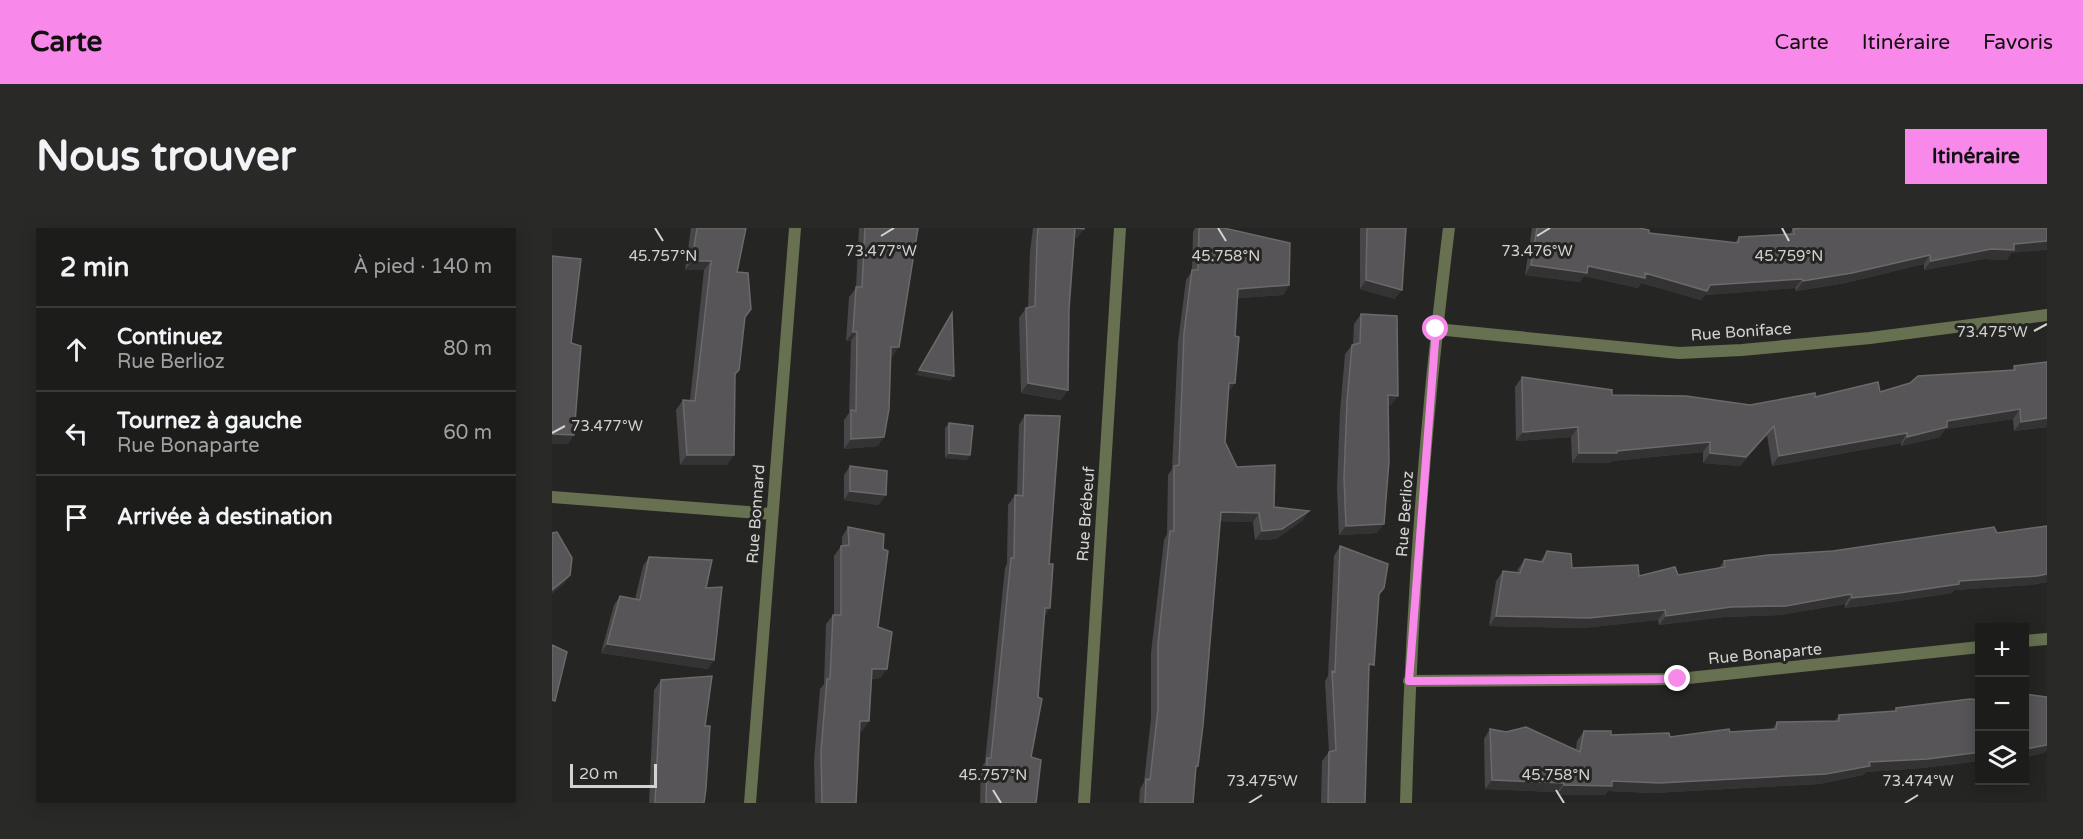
<!DOCTYPE html>
<html lang="fr">
<head>
<meta charset="utf-8">
<style>
	:root { --surface:#1c1c1a; --page:#292927; --text:#f1f3f6; --muted:#a0a1a2; --line:#3a3a39; --accent:#f888e9 }
	body { margin:0; font-family:"Varela Round",sans-serif; background:var(--page); color:var(--text) }
	.controls { position:absolute; right:18px; bottom:18px; display:grid; overflow:hidden; border-radius:0px; box-shadow:0 3px 15px #0003 }
	.controls button { width:54px; height:54px; display:grid; place-items:center; padding:0; border:0; border-bottom:2px solid var(--line); background:var(--surface); color:var(--text); font:30px sans-serif }
	.scale { position:absolute; left:18px; bottom:15px; width:87px; box-sizing:border-box; padding-left:6px; border:3px solid #d3d4d1; border-top:0; font-size:16px; line-height:21px; white-space:nowrap; color:#d3d4d1; -webkit-text-stroke:4px #252623; paint-order:stroke }
	.stop { position:absolute; width:18px; height:18px; margin:-14px; border:4px solid #f888e9; border-radius:50%; background:#fff }
	.stop.end { background:#f888e9; border-color:#fff; box-shadow:0 2px 6px #0008 }
	.list { margin:0; padding:0; list-style:none }
	h2 { display:flex; justify-content:space-between; align-items:center; height:78px; margin:0; padding:0 24px; font-size:26px }
	h2 small { font-size:20px; font-weight:400; color:var(--muted) }
	.list li { display:grid; grid-template-columns:39px 1fr auto; gap:18px; align-items:center; box-sizing:border-box; height:84px; padding:0 24px; border-top:2px solid var(--line) }
	.list b { display:block; font-size:22px; white-space:nowrap }
	.list p { margin:0; font-size:20px; white-space:nowrap; color:var(--muted) }
	.list em { font-size:20px; font-style:normal; color:var(--muted) }
	.icon { flex:none; width:33px; height:33px; fill:none; stroke:currentColor; stroke-width:2; stroke-linecap:round; stroke-linejoin:round }
	.map { position:relative; flex:none; width:1495px; height:575px; overflow:hidden; border-radius:0px }
	header { display:flex; align-items:center; gap:36px; box-sizing:border-box; height:84px; padding:0 30px; background:var(--accent); color:#111 }
	header strong { font-size:28px }
	nav { display:flex; gap:33px; margin-inline-start:auto; font-size:21px }
	.intro { display:flex; align-items:center; justify-content:space-between; box-sizing:border-box; height:144px; padding:0 36px }
	h1 { margin:0; font-size:42px }
	.button { padding:15px 27px; border-radius:0px; background:var(--accent); color:#111; font-size:21px; font-weight:700 }
	main { display:flex; gap:36px; padding:0 36px }
	aside { flex:1; background:var(--surface); border-radius:0px; box-shadow:0 3px 15px #0003 }
	.map>svg:first-child { display:block }
</style>
</head>
<body>
<header>
<strong>Carte</strong>
<nav><a>Carte</a><a>Itinéraire</a><a>Favoris</a></nav>
</header>
<div class="intro"><h1>Nous trouver</h1><a class="button">Itinéraire</a></div>
<main>
<aside>
<h2>2 min<small>À pied · 140 m</small></h2>
<ul class="list">
<li><svg class="icon" aria-label="ahead" viewBox="0 0 24 24"><path d="M12 20V5M6 11l6-6 6 6"/></svg><div><b>Continuez</b><p>Rue Berlioz</p></div><em>80 m</em></li>
<li><svg class="icon" aria-label="left" viewBox="0 0 24 24"><path d="M17 20v-9H6M10 6l-5 5 5 5"/></svg><div><b>Tournez à gauche</b><p>Rue Bonaparte</p></div><em>60 m</em></li>
<li><svg class="icon" aria-label="arrive" viewBox="0 0 24 24"><path d="M6 21V4h12l-3 4 3 4H6"/></svg><div><b>Arrivée à destination</b></div></li>
</ul>
</aside>
<div class="map">
<svg width="1495" height="575" viewBox="0 0 1495 575">
	<rect width="100%" height="100%" fill="#252623"/>
	<g fill="none" stroke-linecap="round" stroke-linejoin="round">
		<!-- minor -->
		<path stroke="#677050" stroke-width="12" d="M884 101 1127 125 1190 122 1318 110 1495 87
			M0 269 220 286
			M1472 413 1495 411
			M857 453 1127 451 1428 419
			M198 575 243 0
			M532 575 568 0
			M854 575C859 383 873 190 897 0"/>
	</g>
	<!-- wall -->
	<path fill="#484648" d="M139 0H194L185 44 193 89 183 149 175 237H128L124 182 131 172H138L152 42H133Z
		M307 0H366L340 129H339L326 218 292 221V192L297 185 299 113H294L297 69 304 60Z
		M481 0H532L525 10H523L509 172 469 165 467 90 474 80H476L478 24Z
		M643 0H672L737 57 731 67 685 70 683 108V155L676 164 673 214 685 239 722 279 751 292 724 311 703 312 701 294 668 293 646 538 643 542 641 575H587L588 561 592 554 599 490V425L612 312 615 306 616 247 620 241 626 114 634 52 640 43 641 4Z
		M808 0H854L843 71 808 61Z
		M980 0H1087L1097 5 1183 15 1187 9 1238 6 1241 1 1459 25 1455 32 1432 31 1372 42V36L1293 55 1244 63 1243 60 1153 67 1149 72 1089 55 1086 60 1032 48 1028 54 973 47Z
		M809 86 839 177H836L825 305 787 307 785 260 788 183 793 126 800 117 801 116 802 96Z
		M1462 138 1495 199 1462 203 1461 191 1393 201 1388 209 1349 218V215L1220 238 1215 207 1188 238 1151 235V224L1060 233 1058 235H1020L1019 209 964 213 963 159 970 149 1060 167 1198 177 1263 169 1328 164 1460 142Z
		M473 187 492 388 479 529 484 575H428L429 540 433 534 453 340 455 336 456 277 463 267H465L467 197Z
		M397 195 415 232 393 230V200Z
		M298 238 327 277 292 272V247Z
		M1495 298V354L1478 357 1402 362 1400 365 1340 374 1293 380V376L1228 387 1172 389 1107 397 1106 392 1030 400 937 398 944 353 951 343 965 344 966 341 973 331 988 334 995 323 1020 340 1087 348 1126 347 1167 340 1172 333 1281 323 1445 305Z
		M296 299 326 399 335 441 328 450 320 451 317 493 310 503H308L304 575H263L262 533 268 461 272 456 274 396 281 387H282V328L289 318H290V309Z
		M788 318 832 360 827 367 817 443 813 575H769L770 533 777 524 773 453 776 448 782 328Z
		M97 329 154 360 162 432 156 441 49 425 62 377 68 368 83 371 91 338Z
		M109 452 153 498 152 575H97L102 462Z
		M1428 472V533L1370 540 1314 544 1311 547 1267 556 1101 565 1056 563 1053 567H1005V564L933 561 932 511 938 501 1024 521 1025 513 1032 503 1059 507 1118 509 1220 502 1225 494 1283 493 1287 487 1342 483 1344 480Z"/>
	<!-- shaded-wall -->
	<path fill="#343333" d="M523 0 532 1 525 10H517Z
		M1495 13V22L1459 25 1455 32 1432 31 1372 42 1379 33 1462 16Z
		M1378 27 1372 36 1293 55 1244 63 1251 53Z
		M140 33H159L152 42H133Z
		M979 37 1036 38 1093 45 1158 57 1250 51 1243 60 1153 67 1149 72 1089 55 1086 60 1032 48 1028 54 973 47Z
		M814 52 850 62 843 71 808 61Z
		M737 57 731 67 679 71 686 61Z
		M301 104H305L299 113H294Z
		M339 119H347L340 129H333Z
		M367 142 402 148 398 153 363 147Z
		M476 155 516 162 509 172 469 165Z
		M677 155H683L676 164Z
		M836 167 846 168 839 177 829 176Z
		M1468 181 1461 191 1393 201 1388 209 1349 218 1355 209 1395 193Z
		M1495 190V199L1462 203 1469 194Z
		M1222 198 1215 207 1188 238 1151 235 1158 225Z
		M1026 199 1019 209 964 213 971 204Z
		M1355 205 1349 215 1220 238 1227 228Z
		M0 206 22 207 16 216H0Z
		M332 209 326 218 292 221 299 211Z
		M1158 214 1151 224 1060 233 1058 235H1020L1027 225 1065 223Z
		M397 225 418 227 415 232 393 230Z
		M135 227H182L175 237H128Z
		M298 263 334 267 327 277 292 272Z
		M757 283 751 292 724 311 703 312 710 303Z
		M669 284 707 285 701 294 662 293Z
		M832 296 825 305 787 307 794 298Z
		M1495 346V354L1478 357 1402 362 1400 365 1340 374 1293 380 1300 370 1407 353Z
		M18 347 12 356 0 366V362Z
		M1299 366 1293 376 1228 387 1172 389 1107 397 1114 388 1179 379Z
		M493 380H498L492 390Z
		M1113 382 1106 392 1030 400 937 398 944 388Z
		M55 416 162 432 156 441 49 425Z
		M320 441H335L328 450 313 451Z
		M308 493H317L310 503H301Z
		M1495 516V522L1492 525 1473 530V521Z
		M1428 524V533L1370 540 1314 544 1311 547 1267 556 1101 565 1056 563 1053 567H1005L1012 557 1060 553 1317 534Z
		M940 552 1012 555 1005 564 933 561Z"/>
	<!-- building -->
	<path fill="#575557" stroke="#6b696a" stroke-width="1.5" d="M145 0H194L185 44 196 45 199 81 193 89 187 142 183 146 182 227H135L131 172 143 173 159 33H140Z
		M313 0H366L347 119H339L337 181 332 209 299 211V182L304 183 305 104H301L304 59H310Z
		M486 0H532V1L523 0 517 81 516 162 476 155 474 80 483 78 485 14Z
		M647 0H672L738 15 737 57 686 61 683 108 687 109 683 155H677L673 214 685 239 723 237 722 279 757 283 730 301 710 303 707 285 669 284 651 497 646 538H644L641 575H593L594 551 598 552 606 481V416L618 303H622V238L627 237 632 105 640 42H646Z
		M815 0H854L850 62 814 52Z
		M985 0H1087L1097 2V5L1186 15 1187 9 1242 6 1241 1 1251 0H1495V13L1462 16V22L1439 21 1379 33 1378 27 1300 45 1251 53 1250 51 1158 57 1155 63 1093 45V50L1036 38 1035 45 979 37Z
		M0 28 29 31 19 115 29 118 22 207 0 206Z
		M400 85 402 148 367 142Z
		M809 86 845 88 846 168 836 167 837 233 832 296 794 298 792 250 795 174 800 117 808 115Z
		M1495 134V190L1469 194 1468 181 1395 193V199L1355 209V205L1227 228 1222 198 1194 229 1158 225V214L1065 223V225H1027L1026 199 971 204 970 149 1060 162V167L1134 168 1198 177 1263 165V169L1326 154 1328 164 1358 155 1366 148 1463 142 1462 138Z
		M473 187 508 188 497 336H501L498 380H493L486 469 490 471 479 529 489 532 484 575H434L435 530H439L459 330H462L463 267 471 268Z
		M397 195 421 198 418 227 397 225Z
		M298 238 335 243 334 267 298 263Z
		M1495 298V346L1485 348 1407 353V356L1347 365 1300 370 1299 366 1234 378 1179 379 1114 388 1113 382 1037 390 944 388 951 343 968 345 973 331 991 334 995 323 1019 326 1020 340 1086 337 1087 348 1123 339 1126 347 1173 339 1172 333 1216 327 1281 323 1442 299 1445 305Z
		M296 299 332 306 331 321 336 323 326 399 340 404 335 441H320L317 493H308L304 575H270L269 523 275 451H278L281 387H289V318L297 317Z
		M5 304 20 330 18 347 0 362V305Z
		M788 318 836 336 832 360 827 366 822 437 817 436 813 575H776L777 524 784 522 780 443 783 444Z
		M97 329 160 332 154 360 170 359 162 432 55 416 68 368 88 372Z
		M0 417 15 424 3 473 0 472Z
		M160 448 153 498H158L154 560 152 575H103L109 452Z
		M1473 466 1495 469V517L1473 521Z
		M1418 471 1428 472V524L1376 531 1317 534 1318 538 1274 546 1108 555 1060 553V558L1012 557V555L940 552 938 501 954 504 974 499 1028 524 1032 503H1059V507L1117 505 1118 509 1177 501 1178 504 1224 501 1225 494 1287 493V487L1344 483V480Z"/>
	<g fill="none" stroke-linecap="round" stroke-linejoin="round">
		<!-- route -->
		<path stroke="#f888e9" stroke-width="8" d="M884 101 857 453 1126 451"/>
	</g>
	<!-- ticks -->
	<path fill="none" stroke="#d3d4d1" stroke-width="2" d="M103 0 111 13M666 0 674 13M1230 0 1237 13M329 8 342 0M985 8 998 0M1482 103 1495 96M0 205 13 198M441 562 449 575M1004 562 1012 575M697 575 710 567M1353 575 1366 567"/>
	<g text-anchor="middle" dominant-baseline="central" stroke-width="6" stroke-linejoin="round" paint-order="stroke">
		<!-- street labels -->
		<g font-size="16" fill="#d3d4d1" stroke="#252623">
			<text transform="translate(1189 104) rotate(-4)">Rue Boniface</text>
			<text transform="translate(204 286) rotate(-86)">Rue Bonnard</text>
			<text transform="translate(534 286) rotate(-86)">Rue Brébeuf</text>
			<text transform="translate(853 286) rotate(-86)">Rue Berlioz</text>
			<text transform="translate(1213 426) rotate(-5)">Rue Bonaparte</text>
		</g>
	</g>
	<g font-size="15" text-anchor="middle" fill="#d3d4d1" stroke="#252623" stroke-width="6" stroke-linejoin="round" paint-order="stroke">
		<text x="329" y="28">73.477°W</text>
		<text x="985" y="28">73.476°W</text>
		<text x="111" y="33">45.757°N</text>
		<text x="674" y="33">45.758°N</text>
		<text x="1237" y="33">45.759°N</text>
		<text x="1440" y="109">73.475°W</text>
		<text x="55" y="203">73.477°W</text>
		<text x="441" y="552">45.757°N</text>
		<text x="1004" y="552">45.758°N</text>
		<text x="710" y="558">73.475°W</text>
		<text x="1366" y="558">73.474°W</text>
	</g>
</svg>
<div class="controls">
<button>+</button>
<button>−</button>
<button><svg class="icon" aria-label="layers" viewBox="0 0 24 24"><path d="M12 4l9 5-9 5-9-5zM3 14l9 5 9-5"/></svg></button>
</div>
<div class="scale">20 m</div>
<div class="stop" style="left:884px;top:101px"></div>
<div class="stop end" style="left:1126px;top:451px"></div>
</div>
</main>
</body>
</html>
